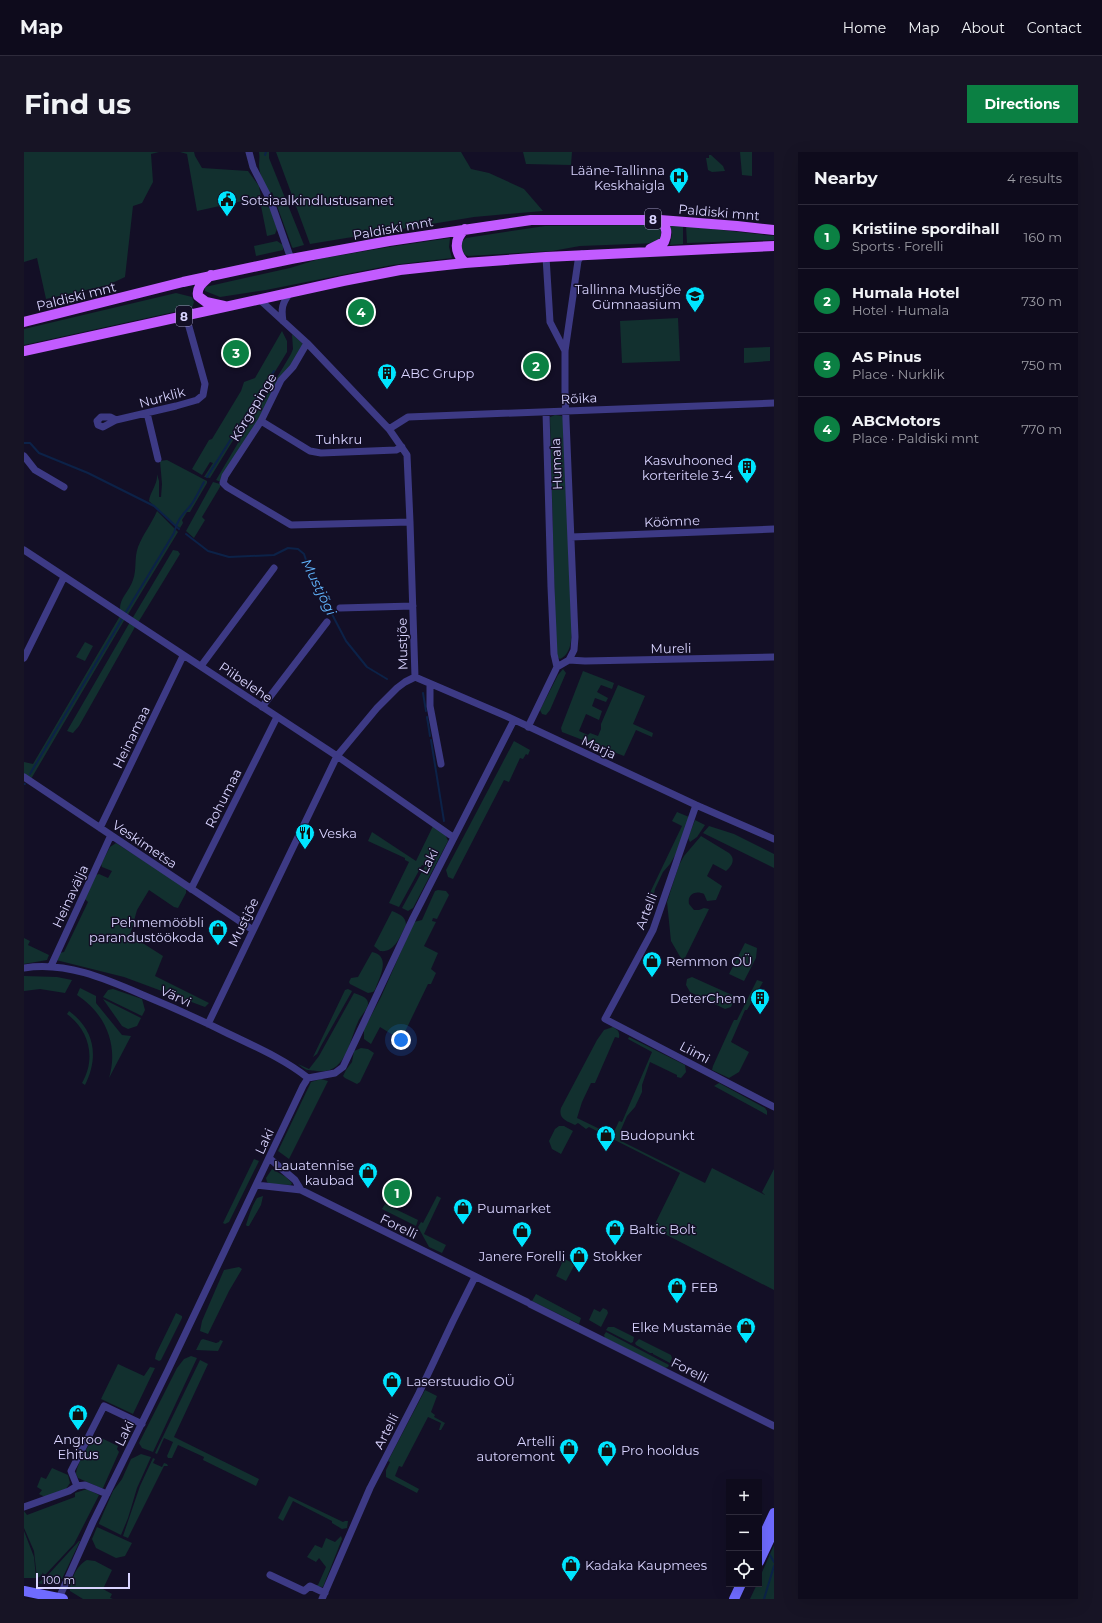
<!DOCTYPE html>
<html lang="en">
<head>
<meta charset="utf-8">
<style>
	:root { --surface:#0e0b1c; --page:#171425; --text:#f1f3f6; --muted:#9b9ba3; --line:#2e2b3b; --accent:#0b8043 }
	body { margin:0; font-family:Montserrat,sans-serif; background:var(--page); color:var(--text) }
	.controls { position:absolute; right:12px; bottom:12px; display:grid; overflow:hidden; border-radius:0px; box-shadow:0 4px 16px #0002 }
	.controls button { width:36px; height:36px; display:grid; place-items:center; padding:0; border:0; border-bottom:1px solid var(--line); background:var(--surface); color:var(--text); font:20px sans-serif }
	.scale { position:absolute; left:12px; bottom:10px; width:94px; box-sizing:border-box; padding-left:4px; border:2px solid #d9d4ff; border-top:0; font-size:11px; line-height:14px; white-space:nowrap; color:#d9d4ff; -webkit-text-stroke:3px #130f26; paint-order:stroke }
	.you { position:absolute; left:377px; top:888px; width:14px; height:14px; margin:-10px; border:3px solid #fff; border-radius:50%; background:#1a73e8; box-shadow:0 0 0 6px #1a73e833 }
	.badge { display:grid; place-items:center; width:26px; height:26px; border-radius:50%; background:var(--accent); color:#fff; font-size:13px; font-weight:700 }
	.pin { position:absolute; translate:-50% -50%; border:2px solid #fff; box-shadow:0 1px 4px #0006 }
	.list { margin:0; padding:0; list-style:none }
	h2 { display:flex; justify-content:space-between; align-items:center; height:52px; margin:0; padding:0 16px; font-size:17px }
	h2 small { font-size:13px; font-weight:400; color:var(--muted) }
	.list li { display:grid; grid-template-columns:26px 1fr auto; gap:12px; align-items:center; box-sizing:border-box; height:64px; padding:0 16px; border-top:1px solid var(--line) }
	.list b { display:block; font-size:15px; white-space:nowrap }
	.list p { margin:0; font-size:13px; white-space:nowrap; color:var(--muted) }
	.list em { font-size:13px; font-style:normal; color:var(--muted) }
	.icon { flex:none; width:22px; height:22px; fill:none; stroke:currentColor; stroke-width:2; stroke-linecap:round; stroke-linejoin:round }
	.map { position:relative; flex:none; width:750px; height:1447px; overflow:hidden; border-radius:0px }
	header { display:flex; align-items:center; gap:24px; box-sizing:border-box; height:56px; padding:0 20px; background:var(--surface); border-bottom:1px solid var(--line) }
	header strong { font-size:19px }
	nav { display:flex; gap:22px; margin-inline-start:auto; font-size:14px }
	.intro { display:flex; align-items:center; justify-content:space-between; box-sizing:border-box; height:96px; padding:0 24px }
	h1 { margin:0; font-size:28px }
	.button { padding:10px 18px; border-radius:0px; background:var(--accent); color:#fff; font-size:14px; font-weight:700 }
	main { display:flex; gap:24px; padding:0 24px }
	aside { flex:1; background:var(--surface); border-radius:0px; box-shadow:0 4px 16px #0002 }
	.map>svg:first-child { display:block }
</style>
</head>
<body>
<header>
<strong>Map</strong>
<nav><a>Home</a><a>Map</a><a>About</a><a>Contact</a></nav>
</header>
<div class="intro"><h1>Find us</h1><a class="button">Directions</a></div>
<main>
<div class="map">
<svg width="750" height="1447" viewBox="0 0 750 1447">
	<rect width="100%" height="100%" fill="#130f26"/>
	<!-- green -->
	<path fill="#12302f" d="M0 0H135L127 2 129 30 118 51 109 54 101 125 84 133 22 147 13 106 0 110Z
		M156 0H170L171 4 178 16 224 19 235 34 237 45 173 59 163 2Z
		M235 0H245V6L280 93 269 96 268 95 248 40 245 42C241 34 235 22 235 13 235 9 236 5 235 0Z
		M252 0H437L447 17 465 21 500 37 519 59 450 65 286 92Z
		M499 0H548L547 13 502 12Z
		M716 0H728V24L718 23Z
		M685 3H687L699 14 701 19 688 20 684 18 682 6H685Z
		M237 54H242L246 56 253 77 251 82 243 84Z
		M632 73 637 77 638 84 634 91 556 94 528 99 444 104 439 102 436 91 442 86 521 74Z
		M646 73 659 74V92L646 93 648 81Z
		M662 74 750 84V88L663 91Z
		M426 86 425 95 428 106 368 113 242 138 196 145 181 139V135L266 116 295 107 365 95Z
		M253 89 259 93V98L232 104 230 94Z
		M152 141 168 145 170 150 168 156 0 193V177Z
		M654 166 656 209 598 211 596 169Z
		M258 179 263 189V200L186 326 180 325 189 311 186 310 178 323 168 317 185 288 188 287 217 239 220 230 231 226Z
		M268 182 278 191V196L197 330 192 328 267 202 269 197Z
		M746 195V209L720 211V196Z
		M531 263 538 264 539 266 548 479C547 489 547 502 536 507L532 504 526 265Z
		M143 308 183 329V331L166 360H163L158 368 159 371 156 376 148 371 125 349C126 340 134 332 133 322L135 329V345H137L138 332 136 309Z
		M189 330 196 332V335L178 365 181 368 170 386 162 379Z
		M133 359 154 380 103 464 96 459C95 446 105 440 109 428 113 417 110 406 114 395 119 382 128 371 133 359Z
		M149 398 154 399 156 402 115 469 113 470 108 467Z
		M96 464 101 467 7 627 0 622V610L9 612Z
		M106 470 111 475 55 574 49 581 43 579Z
		M61 490 69 494 61 509 52 505Z
		M539 517 542 521 526 558 522 563 518 562 516 558 534 523Z
		M559 519 590 531 588 537 577 533 573 540 584 546 582 550 571 546 568 554 578 559 575 568 562 562 555 579 564 583 566 581 574 584 577 577V572L594 533 621 544 609 572 629 581 628 585 612 578 600 604 538 580 537 576Z
		M490 589 506 598 504 603 502 602 499 607 496 606 485 630 480 628 429 727 424 725 422 718Z
		M653 660 665 665 653 700 646 712 639 720 631 737 627 757 623 758 627 751 623 747 658 674 648 669Z
		M671 668 681 673 673 685 666 690 664 686Z
		M409 674 421 682 424 689 389 756 384 759 378 756 401 714 398 713 375 755 365 751 385 710 381 708V706L344 689 348 680 392 709Z
		M685 674 710 682 750 702V716L679 681Z
		M677 684 705 701C712 707 708 714 702 719L689 712 683 724 698 734 692 748 683 749 680 742C672 738 663 742 665 752L670 758H675L680 756 685 757 660 808H658L647 789 643 750 655 713 660 704Z
		M92 691 162 736V741L154 756 150 755 125 738 113 758 106 783 139 804 131 824 185 851 181 855 100 825 32 808 35 801 40 800 64 750 61 747 72 723 75 722 84 726 88 719 78 715 77 712 86 695Z
		M414 738 422 739 425 743 413 767 409 766 408 769 412 770 400 794 414 801 407 817 412 821 407 832H404L377 888 356 875 347 892 340 887V877L357 845 390 770 398 768 411 739Z
		M368 759C375 762 382 764 382 773 376 784 371 801 356 799L350 794Z
		M0 786 6 789 4 793 25 803 23 808 0 812Z
		M721 791 733 796 732 806 720 829 705 822Z
		M348 800C368 804 355 826 351 838L349 840 344 841 326 832 325 830 327 826 334 825Z
		M0 824 33 825 48 828 41 841 16 837 0 839Z
		M668 825 708 843 710 848 707 855 701 857 666 840 662 833 663 827Z
		M733 828 739 830 723 858H721L707 890 725 900 715 920 705 926 688 918 689 914 708 872 710 868H713Z
		M56 836 72 844V851L98 883 107 884 85 926C95 893 81 861 53 843Z
		M89 837 118 847 121 858 118 864 79 845 84 838Z
		M324 837 328 839 327 841 297 894 293 902 289 905 321 838Z
		M330 841C335 843 344 845 344 851 344 858 336 864 334 870 325 889 322 923 293 919 282 918 283 919 274 912L285 917 295 904Z
		M79 847 117 866 113 874 104 877 98 874Z
		M45 859C71 878 75 905 61 933L58 931C72 907 66 879 43 862Z
		M589 875C594 878 596 880 595 886L591 885 571 931H567L558 950 553 966 586 982H589L595 969 598 970 628 900 604 887 605 885 661 913 662 920 657 926 653 925V923L626 910 618 933V940L611 955 603 964 596 980 600 983 597 989 681 1031 688 1016 741 1043 738 1040 750 1017V1138L629 1076 656 1021 565 975 562 977 554 971 551 973C543 969 534 967 537 956L573 888 580 878Z
		M337 896 344 897 350 901 336 930 333 932 321 926 319 924 322 918 328 910 330 899Z
		M297 927 304 929 265 1007 254 999 287 930Z
		M695 931 741 956 743 959V963L690 934Z
		M535 974H540L549 979 537 1002 528 997 525 989 531 977Z
		M230 1007 235 1009 205 1070 201 1072 199 1071Z
		M248 1017 262 1025 268 1031 267 1033 246 1032 243 1030 242 1026Z
		M239 1044 237 1053 225 1074H223L222 1073C225 1063 228 1054 233 1046Z
		M413 1044 417 1046 400 1082 422 1093 418 1101 405 1095 394 1075 397 1070 399 1071Z
		M361 1052 394 1068 392 1074 358 1057Z
		M530 1102 551 1112 542 1129 532 1124 538 1111 528 1106Z
		M215 1115 218 1117 205 1139 184 1182 176 1179 178 1169 200 1118Z
		M512 1142 557 1166 555 1172 508 1149Z
		M579 1156 583 1158 584 1161 577 1175 565 1168 570 1157 576 1160Z
		M152 1161 158 1164V1166L137 1208 135 1209 131 1207 132 1202Z
		M584 1175H590L610 1185 609 1190 607 1191 582 1178Z
		M582 1180 645 1213 644 1215 641 1216 581 1186 580 1183Z
		M179 1187 192 1191 195 1190 196 1188 199 1189 194 1199 172 1198 177 1188Z
		M615 1187 647 1203 648 1206 646 1211 629 1202V1201H626L612 1193 611 1191Z
		M167 1204 173 1206 129 1300 118 1296 115 1291 153 1216 160 1207Z
		M176 1208 184 1212 150 1285 235 1327 232 1334 179 1308 180 1305 154 1293 148 1306H144L143 1304 149 1290 140 1286 133 1302 131 1301Z
		M94 1212 120 1224 126 1215 131 1216 109 1262 77 1247Z
		M401 1238 413 1244 407 1260 411 1263 410 1265 421 1271 417 1278H415L417 1271 404 1265 378 1315 375 1314 371 1324 395 1337 393 1341 362 1325V1318L366 1310 364 1309Z
		M73 1284 94 1294 93 1297 95 1300 79 1336H77L54 1326 52 1322C53 1312 64 1293 71 1285Z
		M117 1302 127 1305 113 1336 104 1366 97 1383 75 1372V1371L89 1339 98 1327 107 1307Z
		M129 1306 131 1307 129 1311 138 1315 140 1311 143 1312 144 1314H140L104 1386 99 1384 116 1334Z
		M28 1316 44 1323 46 1331 42 1337 21 1345 15 1342 18 1338 13 1335 17 1325 22 1327Z
		M63 1337 75 1343 50 1392 22 1422 13 1426 10 1399 0 1376V1359L3 1363 51 1345V1341Z
		M265 1344 319 1370 321 1369H324L323 1376 318 1377 308 1371V1369L269 1349 259 1369 254 1366Z
		M73 1375 108 1391 101 1404 92 1406 72 1396 68 1387Z
		M0 1379 10 1405 12 1426H0Z
		M317 1384 318 1387 299 1435 291 1434 294 1433 302 1415 295 1406 292 1410 283 1405 291 1393 298 1396 302 1386 311 1390Z
		M55 1389H56L38 1427H36C31 1435 22 1433 14 1431L24 1423Z
		M750 1393V1447H726L733 1432H735V1427Z
		M63 1408 71 1409 88 1418 79 1437 88 1442 86 1446 89 1447H59L46 1439C45 1429 54 1412 63 1408Z"/>
	<g fill="none" stroke-linecap="round" stroke-linejoin="round">
		<!-- stream -->
		<path stroke="#0c2248" stroke-width="2" d="M241 3 242 0
			M0 291H6L15 301 64 321 130 354 155 377
			M183 325 250 219
			M162 382 184 399 205 405 250 403 264 396 274 397 280 402 286 420 322 489 343 515 363 527
			M102 460 150 381C154 366 158 364 167 353 172 346 176 337 180 330
			M399 541 402 559
			M403 565 406 584
			M407 588 420 669
			M6 622 98 467
			M0 632H1
			M746 1403 750 1410
			M740 1447 750 1414"/>
		<!-- street -->
		<path stroke="#3d3a85" stroke-width="7" d="M225 0 229 15 247 50 267 107
			M522 105 526 170 541 199
			M236 148 283 191 365 277 383 303 386 370 391 525
			M259 169C257 157 258 151 266 141
			M283 191 269 215 257 228 237 269 201 324 199 331 203 335 267 373 386 370
			M522 260 527 435 530 502 533 515
			M123 261 134 307
			M92 268 86 265H77L73 269 74 273 79 275 92 268 152 254 173 248 179 243 181 232 162 164
			M237 269 286 299 297 301 372 298 378 295
			M365 277 384 265 750 251
			M0 304 11 318 40 335
			M547 385 750 377
			M0 398 313 604 429 685
			M316 456 389 454
			M0 506 40 425
			M545 508 561 509 750 505
			M177 514 250 416
			M391 525 482 564 672 653 750 687
			M406 532V554L417 612
			M238 555 303 470
			M504 575 533 515 545 508 550 498 551 485 541 244V199L554 109 558 102
			M0 625 229 778
			M672 653 629 778 581 867 750 955
			M76 676 159 504
			M167 737 253 565
			M27 814 87 683
			M0 816C41 809 82 827 119 843 148 855 177 868 205 882 232 895 260 907 284 926
			M184 872 313 604 353 556 373 536 381 530 391 525
			M245 1006 271 1028 277 1038
			M232 1033 277 1038 503 1150
			M506 1152 750 1274
			M53 1334 47 1319 80 1254 118 1272
			M0 1355 45 1339 53 1334 61 1333 83 1342
			M246 1423 280 1439 286 1434 301 1441
			M35 1446 69 1370 144 1218 279 934 284 926 311 921 319 915 389 766 490 568
			M298 1447 346 1336 395 1241 429 1169 451 1125"/>
		<!-- secondary -->
		<path stroke="#6f6bff" stroke-width="10" d="M735 1393 750 1361
			M735 1410 750 1378
			M0 1439 39 1447
			M710 1447 717 1432"/>
		<!-- primary -->
		<path stroke="#c25bff" stroke-width="10" d="M626 97 640 90C644 81 643 75 636 68
			M441 111C430 100 430 87 441 77
			M187 123C181 129 172 134 174 144L182 150 200 154
			M0 170 159 130 267 107 365 89 507 68H636L713 74 750 78
			M0 199 319 129 376 118 441 111 522 105 750 94"/>
	</g>
	<!-- icons -->
	<defs>
		<symbol id="hospital-pin" viewBox="-11 -11 22 30"><path d="M0 17L-7.5 6A9.5 9.5 0 1 1 7.5 6Z" fill="#00e5ff" stroke="#130f26"/><path d="M-5-5h3v3.5h4V-5h3V5h-3V1.5h-4V5h-3Z" fill="#111"/></symbol>
		<symbol id="civic-pin" viewBox="-11 -11 22 30"><path d="M0 17L-7.5 6A9.5 9.5 0 1 1 7.5 6Z" fill="#00e5ff" stroke="#130f26"/><path d="M-.6-6.5H3V-4.5H.6V-3L4-1V1h2V6H-6V1h2V-1L-.6-3ZM-1.2 2.5V6h2.4V2.5Z" fill="#111"/></symbol>
		<symbol id="school-pin" viewBox="-11 -11 22 30"><path d="M0 17L-7.5 6A9.5 9.5 0 1 1 7.5 6Z" fill="#00e5ff" stroke="#130f26"/><path d="M0-5L7-2L0 1L-7-2ZM-4 1L0 2.5L4 1V4Q0 6-4 4Z" fill="#111"/></symbol>
		<symbol id="building-pin" viewBox="-11 -11 22 30"><path d="M0 17L-7.5 6A9.5 9.5 0 1 1 7.5 6Z" fill="#00e5ff" stroke="#130f26"/><path d="M-4-6H4V6H1V3H-1V6H-4ZM-2.5-4.3h1.7v1.8h-1.7ZM.8-4.3h1.7v1.8H.8ZM-2.5-1h1.7V.8h-1.7ZM.8-1h1.7V.8H.8Z" fill="#111"/></symbol>
		<symbol id="restaurant-pin" viewBox="-11 -11 22 30"><path d="M0 17L-7.5 6A9.5 9.5 0 1 1 7.5 6Z" fill="#00e5ff" stroke="#130f26"/><path d="M-5-6h1v4h1v-4h1v4h1v-4h1v5L-1.5 .5V6h-2V.5L-5-1ZM5-6V6H3V1.5H1.5Q1.5-4 5-6Z" fill="#111"/></symbol>
		<symbol id="shop-pin" viewBox="-11 -11 22 30"><path d="M0 17L-7.5 6A9.5 9.5 0 1 1 7.5 6Z" fill="#00e5ff" stroke="#130f26"/><path d="M-5-2.5h2.3a2.7 3.5 0 0 1 5.4 0H5L5.5 6h-11ZM-1.5-2.5h3a1.5 2.3 0 0 0-3 0Z" fill="#111"/></symbol>
	</defs>
	<g fill-rule="evenodd">
		<use href="#hospital-pin" x="644" y="14" width="22" height="30"/>
		<use href="#civic-pin" x="192" y="37" width="22" height="30"/>
		<use href="#school-pin" x="660" y="133" width="22" height="30"/>
		<use href="#building-pin" x="352" y="210" width="22" height="30"/>
		<use href="#building-pin" x="712" y="304" width="22" height="30"/>
		<use href="#restaurant-pin" x="270" y="670" width="22" height="30"/>
		<use href="#shop-pin" x="183" y="766" width="22" height="30"/>
		<use href="#shop-pin" x="617" y="798" width="22" height="30"/>
		<use href="#building-pin" x="725" y="835" width="22" height="30"/>
		<use href="#shop-pin" x="571" y="972" width="22" height="30"/>
		<use href="#shop-pin" x="333" y="1009" width="22" height="30"/>
		<use href="#shop-pin" x="428" y="1045" width="22" height="30"/>
		<use href="#shop-pin" x="580" y="1066" width="22" height="30"/>
		<use href="#shop-pin" x="487" y="1068" width="22" height="30"/>
		<use href="#shop-pin" x="544" y="1093" width="22" height="30"/>
		<use href="#shop-pin" x="642" y="1124" width="22" height="30"/>
		<use href="#shop-pin" x="711" y="1164" width="22" height="30"/>
		<use href="#shop-pin" x="357" y="1218" width="22" height="30"/>
		<use href="#shop-pin" x="43" y="1251" width="22" height="30"/>
		<use href="#shop-pin" x="534" y="1285" width="22" height="30"/>
		<use href="#shop-pin" x="572" y="1287" width="22" height="30"/>
		<use href="#shop-pin" x="536" y="1402" width="22" height="30"/>
	</g>
	<g text-anchor="middle" dominant-baseline="central" stroke-width="3" stroke-linejoin="round" paint-order="stroke">
		<!-- shield labels -->
		<g fill="#130f26" stroke="#9e99be" stroke-width="1">
			<rect x="621" y="57" width="16" height="20" rx="3"/>
			<rect x="152" y="154" width="16" height="20" rx="3"/>
		</g>
		<g font-size="12" font-weight="bold" fill="#d9d4ff">
			<text x="629" y="67">8</text>
			<text x="160" y="164">8</text>
		</g>
		<!-- poi labels -->
		<g font-size="13" fill="#d9d4ff" stroke="#130f26" text-anchor="start">
			<text x="641" y="18" text-anchor="end">Lääne-Tallinna<tspan x="641" dy="15">Keskhaigla</tspan></text>
			<text x="217" y="48">Sotsiaalkindlustusamet</text>
			<text x="657" y="137" text-anchor="end">Tallinna Mustjõe<tspan x="657" dy="15">Gümnaasium</tspan></text>
			<text x="377" y="221">ABC Grupp</text>
			<text x="709" y="308" text-anchor="end">Kasvuhooned<tspan x="709" dy="15">korteritele 3-4</tspan></text>
			<text x="295" y="681">Veska</text>
			<text x="180" y="770" text-anchor="end">Pehmemööbli<tspan x="180" dy="15">parandustöökoda</tspan></text>
			<text x="642" y="809">Remmon OÜ</text>
			<text x="722" y="846" text-anchor="end">DeterChem</text>
			<text x="596" y="983">Budopunkt</text>
			<text x="330" y="1013" text-anchor="end">Lauatennise<tspan x="330" dy="15">kaubad</tspan></text>
			<text x="453" y="1056">Puumarket</text>
			<text x="605" y="1077">Baltic Bolt</text>
			<text x="498" y="1104" text-anchor="middle">Janere Forelli</text>
			<text x="569" y="1104">Stokker</text>
			<text x="667" y="1135">FEB</text>
			<text x="708" y="1175" text-anchor="end">Elke Mustamäe</text>
			<text x="382" y="1229">Laserstuudio OÜ</text>
			<text x="54" y="1287" text-anchor="middle">Angroo<tspan x="54" dy="15">Ehitus</tspan></text>
			<text x="531" y="1289" text-anchor="end">Artelli<tspan x="531" dy="15">autoremont</tspan></text>
			<text x="597" y="1298">Pro hooldus</text>
			<text x="561" y="1413">Kadaka Kaupmees</text>
		</g>
		<!-- street labels -->
		<g font-size="13" fill="#d9d4ff" stroke="#130f26">
			<text transform="translate(695 60) rotate(5)">Paldiski mnt</text>
			<text transform="translate(369 76) rotate(-10)">Paldiski mnt</text>
			<text transform="translate(52 144) rotate(-14)">Paldiski mnt</text>
			<text transform="translate(138 245) rotate(-15)">Nurklik</text>
			<text transform="translate(555 246) rotate(-3)">Rõika</text>
			<text transform="translate(229 255) rotate(-59)">Kõrgepinge</text>
			<text x="315" y="287">Tuhkru</text>
			<text transform="translate(532 312) rotate(-92)">Humala</text>
			<text transform="translate(648 369) rotate(-2)">Köömne</text>
			<text transform="translate(378 492) rotate(-91)">Mustjõe</text>
			<text transform="translate(647 496) rotate(-1)">Mureli</text>
			<text transform="translate(222 530) rotate(34)">Piibelehe</text>
			<text transform="translate(107 585) rotate(-64)">Heinamaa</text>
			<text transform="translate(575 595) rotate(25)">Marja</text>
			<text transform="translate(199 646) rotate(-63)">Rohumaa</text>
			<text transform="translate(121 692) rotate(34)">Veskimetsa</text>
			<text transform="translate(404 709) rotate(-63)">Laki</text>
			<text transform="translate(46 744) rotate(-65)">Heinavälja</text>
			<text transform="translate(622 759) rotate(-69)">Artelli</text>
			<text transform="translate(219 770) rotate(-64)">Mustjõe</text>
			<text transform="translate(152 844) rotate(24)">Värvi</text>
			<text transform="translate(671 900) rotate(28)">Liimi</text>
			<text transform="translate(240 989) rotate(-65)">Laki</text>
			<text transform="translate(375 1074) rotate(26)">Forelli</text>
			<text transform="translate(666 1218) rotate(27)">Forelli</text>
			<text transform="translate(362 1279) rotate(-63)">Artelli</text>
			<text transform="translate(100 1281) rotate(-64)">Laki</text>
		</g>
		<!-- water labels -->
		<g font-size="14" font-style="italic" fill="#62b6ff" stroke="#130f26">
			<text transform="translate(295 435) rotate(64)">Mustjõgi</text>
		</g>
	</g>
</svg>
<div class="controls">
<button>+</button>
<button>−</button>
<button><svg class="icon" aria-label="locate" viewBox="0 0 24 24"><circle cx="12" cy="12" r="6"/><path d="M12 2v4M12 18v4M2 12h4M18 12h4"/></svg></button>
</div>
<div class="scale">100 m</div>
<div class="you"></div>
<div class="pin badge" style="left:373px;top:1041px">1</div>
<div class="pin badge" style="left:512px;top:214px">2</div>
<div class="pin badge" style="left:212px;top:201px">3</div>
<div class="pin badge" style="left:337px;top:160px">4</div>
</div>
<aside>
<h2>Nearby<small>4 results</small></h2>
<ul class="list">
<li><span class="badge">1</span><div><b>Kristiine spordihall</b><p>Sports · Forelli</p></div><em>160 m</em></li>
<li><span class="badge">2</span><div><b>Humala Hotel</b><p>Hotel · Humala</p></div><em>730 m</em></li>
<li><span class="badge">3</span><div><b>AS Pinus</b><p>Place · Nurklik</p></div><em>750 m</em></li>
<li><span class="badge">4</span><div><b>ABCMotors</b><p>Place · Paldiski mnt</p></div><em>770 m</em></li>
</ul>
</aside>
</main>
</body>
</html>
